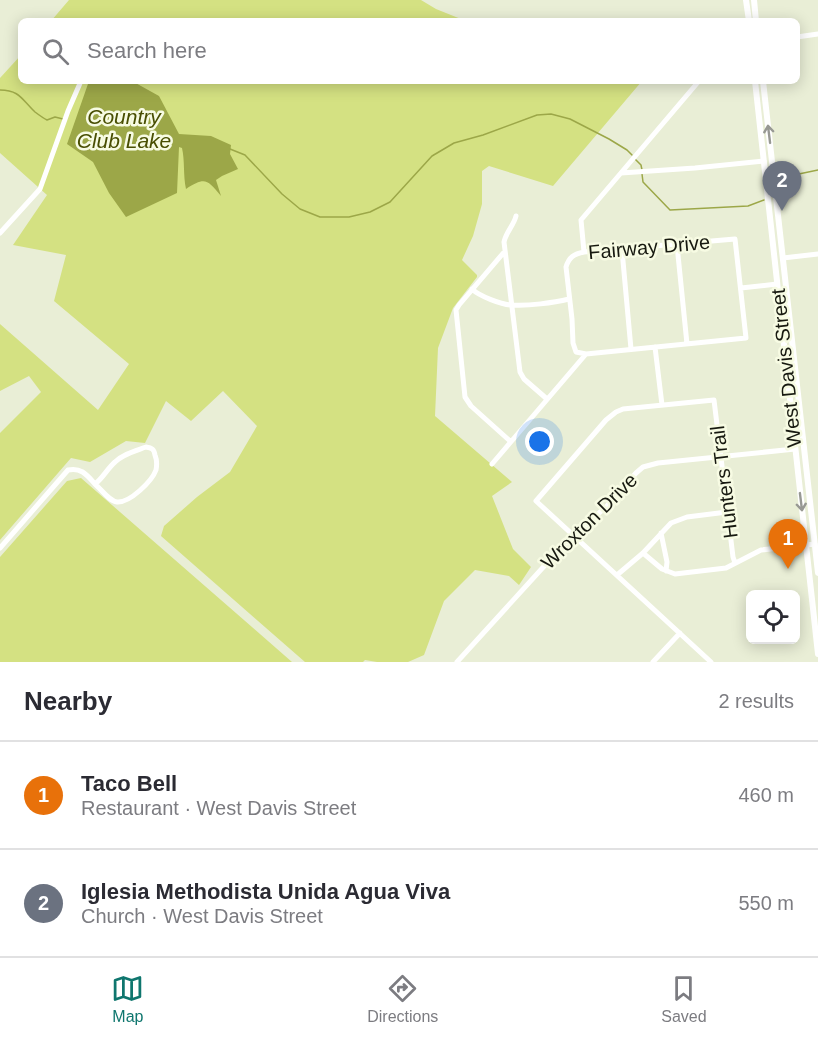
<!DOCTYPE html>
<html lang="en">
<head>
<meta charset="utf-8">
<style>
	:root { --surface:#fff; --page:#f7f7f7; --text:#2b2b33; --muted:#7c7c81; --line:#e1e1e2; --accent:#0f766e }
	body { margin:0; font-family:Helvetica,sans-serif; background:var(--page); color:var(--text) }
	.controls { position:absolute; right:18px; bottom:18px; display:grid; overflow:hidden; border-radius:9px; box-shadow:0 3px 15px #0003 }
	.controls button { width:54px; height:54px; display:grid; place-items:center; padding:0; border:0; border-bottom:2px solid var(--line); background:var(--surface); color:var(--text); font:30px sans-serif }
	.you { position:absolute; left:540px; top:442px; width:21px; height:21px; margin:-15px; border:4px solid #fff; border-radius:50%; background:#1a73e8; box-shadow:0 0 0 9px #1a73e833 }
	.badge { display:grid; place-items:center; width:39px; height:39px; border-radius:50%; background:var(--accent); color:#fff; font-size:20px; font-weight:700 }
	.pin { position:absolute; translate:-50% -50px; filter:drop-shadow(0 2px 3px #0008) }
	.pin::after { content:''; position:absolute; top:32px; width:21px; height:18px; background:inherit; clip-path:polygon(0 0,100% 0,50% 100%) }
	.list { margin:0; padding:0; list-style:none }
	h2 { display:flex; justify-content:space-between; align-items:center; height:78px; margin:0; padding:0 24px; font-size:26px }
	h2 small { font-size:20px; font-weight:400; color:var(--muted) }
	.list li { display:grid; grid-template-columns:39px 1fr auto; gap:18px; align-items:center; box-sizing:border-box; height:108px; padding:0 24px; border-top:2px solid var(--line) }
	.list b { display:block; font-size:22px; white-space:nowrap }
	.list p { margin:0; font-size:20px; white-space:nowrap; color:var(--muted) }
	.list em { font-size:20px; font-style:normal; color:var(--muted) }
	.icon { flex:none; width:33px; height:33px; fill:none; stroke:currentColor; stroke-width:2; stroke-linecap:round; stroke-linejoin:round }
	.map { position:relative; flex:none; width:818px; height:662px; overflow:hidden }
	.search { position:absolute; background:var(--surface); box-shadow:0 3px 15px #0003; left:18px; right:18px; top:18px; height:66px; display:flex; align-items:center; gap:15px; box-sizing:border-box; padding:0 21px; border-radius:9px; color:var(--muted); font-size:22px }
	.sheet { height:294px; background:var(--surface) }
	nav { display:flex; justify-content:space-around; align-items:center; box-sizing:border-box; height:84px; border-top:2px solid var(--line); background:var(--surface); font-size:16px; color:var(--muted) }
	nav a { display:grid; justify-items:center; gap:3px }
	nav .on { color:var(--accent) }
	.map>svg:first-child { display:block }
</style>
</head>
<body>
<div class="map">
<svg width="818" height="662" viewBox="0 0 818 662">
	<rect width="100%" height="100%" fill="#e9eed6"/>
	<!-- green -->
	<path fill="#d4e182" d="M69 0H421L436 9 466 21H51Z
		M21 55V81H642L553 186 489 166 482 171V204L473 236 462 260 477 275V277L453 308 438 348 435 416 512 482 492 496 513 549 531 567 519 585 509 576 475 570 444 601 424 655 408 662H377L365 660 363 662H305L161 536 164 526 197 497 230 472 257 426 223 391 191 421 166 401 145 443 126 441 90 462 71 458 0 540V433L41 392 29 376 0 391V324L98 410 129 364 54 301 66 255 13 245 47 195 0 153V78Z
		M81 478 292 662H0V557L67 481Z"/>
	<!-- water -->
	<path fill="#9ca748" d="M89 81H132L159 96 179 134 211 136 231 145 230 154 238 169 222 176 216 180 221 196C207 179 205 177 186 189 183 175 185 161 182 148L179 147 177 193 126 217 109 193 93 162 67 144Z"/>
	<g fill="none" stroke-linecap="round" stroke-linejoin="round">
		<!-- stream -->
		<path stroke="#9ca748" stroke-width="1.5" d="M0 90C20 90 22 100 35 112 39 115 43 118 47 120L55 117 63 119
			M230 149 245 155 282 194 300 209 320 217H349L370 212 390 202 432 156 454 143 483 135 537 115 551 114 570 119 609 139 627 150 632 155
			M635 159 641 165 642 170
			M642 174 643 182 670 210 748 206 764 200
			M782 189 785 187 794 175 818 170"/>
		<!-- minor -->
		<path stroke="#fff" stroke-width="5" d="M797 37 818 34
			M621 173 695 168 764 161
			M516 216C514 225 506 232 504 242L520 372 524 379 547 399
			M0 233 40 189 68 111 81 81
			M677 245 687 344
			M622 250 631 349
			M505 251 459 305 456 310 465 397 471 406 510 441
			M584 252 581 220 699 81
			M783 258 818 254
			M741 288 777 284
			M472 289C479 296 502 305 512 305 528 306 553 303 569 299
			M655 347 662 405
			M146 447C152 448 154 449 155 455 157 460 157 465 156 470 152 481 130 503 117 502 109 501 101 489 95 484 103 478 107 469 115 462 123 454 135 451 146 447Z
			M492 464 586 354 746 338 735 239 584 252C574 254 569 257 566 267L572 319 573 343 576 352 586 354
			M661 533 667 562 666 571
			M0 548 68 470C81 467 87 475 95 484
			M643 553 662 569 675 574 726 568 761 550 815 544
			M617 575 643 553 671 523 687 517 727 512
			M457 662 547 563 573 536 607 506 636 473 643 467 658 463 795 449
			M653 662 680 633
			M711 662 536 501 606 420 616 412 623 409 714 400 733 557 735 563"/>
		<!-- major -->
		<path stroke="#fff" stroke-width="6" d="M746 0 749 21
			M754 0 756 21
			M755 81 818 654
			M763 81 818 573"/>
	</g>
	<!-- one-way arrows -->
	<defs><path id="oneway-shaft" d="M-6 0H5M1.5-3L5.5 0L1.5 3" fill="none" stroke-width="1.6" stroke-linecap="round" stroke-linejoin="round" transform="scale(1.5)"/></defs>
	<g stroke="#979893">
		<use href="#oneway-shaft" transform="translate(769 134) rotate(-97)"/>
		<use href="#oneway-shaft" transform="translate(801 502) rotate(83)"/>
	</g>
	<g text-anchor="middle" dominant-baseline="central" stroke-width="5" stroke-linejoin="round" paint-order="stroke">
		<!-- street labels -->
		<g font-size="20" fill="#171910" stroke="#f7fbe3">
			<text transform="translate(649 247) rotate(-5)">Fairway Drive</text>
			<text transform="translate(786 368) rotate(-96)">West Davis Street</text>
			<text transform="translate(724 482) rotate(-97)">Hunters Trail</text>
			<text transform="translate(589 521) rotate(-45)">Wroxton Drive</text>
		</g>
		<!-- water labels -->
		<g font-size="21" font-style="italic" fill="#484e02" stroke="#f7fbe3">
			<text x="124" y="116">Country<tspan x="124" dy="24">Club Lake</tspan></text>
		</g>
	</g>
</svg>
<div class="controls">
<button><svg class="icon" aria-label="locate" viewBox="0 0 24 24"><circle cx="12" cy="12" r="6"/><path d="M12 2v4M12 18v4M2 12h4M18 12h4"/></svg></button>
</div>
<div class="you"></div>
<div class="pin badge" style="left:788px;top:569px;background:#e8710a">1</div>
<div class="pin badge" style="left:782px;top:211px;background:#6b7280">2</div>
<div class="search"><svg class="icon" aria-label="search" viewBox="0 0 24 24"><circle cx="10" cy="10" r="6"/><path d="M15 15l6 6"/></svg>Search here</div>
</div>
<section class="sheet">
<h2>Nearby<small>2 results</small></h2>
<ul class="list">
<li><span class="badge" style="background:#e8710a">1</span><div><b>Taco Bell</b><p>Restaurant · West Davis Street</p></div><em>460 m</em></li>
<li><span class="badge" style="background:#6b7280">2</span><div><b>Iglesia Methodista Unida Agua Viva</b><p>Church · West Davis Street</p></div><em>550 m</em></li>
</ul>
</section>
<nav>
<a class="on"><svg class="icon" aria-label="map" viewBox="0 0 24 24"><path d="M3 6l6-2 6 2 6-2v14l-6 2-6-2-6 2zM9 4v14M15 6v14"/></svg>Map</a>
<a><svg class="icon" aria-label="directions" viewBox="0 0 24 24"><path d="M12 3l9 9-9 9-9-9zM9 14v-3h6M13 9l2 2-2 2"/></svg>Directions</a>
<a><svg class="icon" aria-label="saved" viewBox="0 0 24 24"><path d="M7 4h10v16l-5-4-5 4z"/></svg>Saved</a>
</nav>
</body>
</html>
